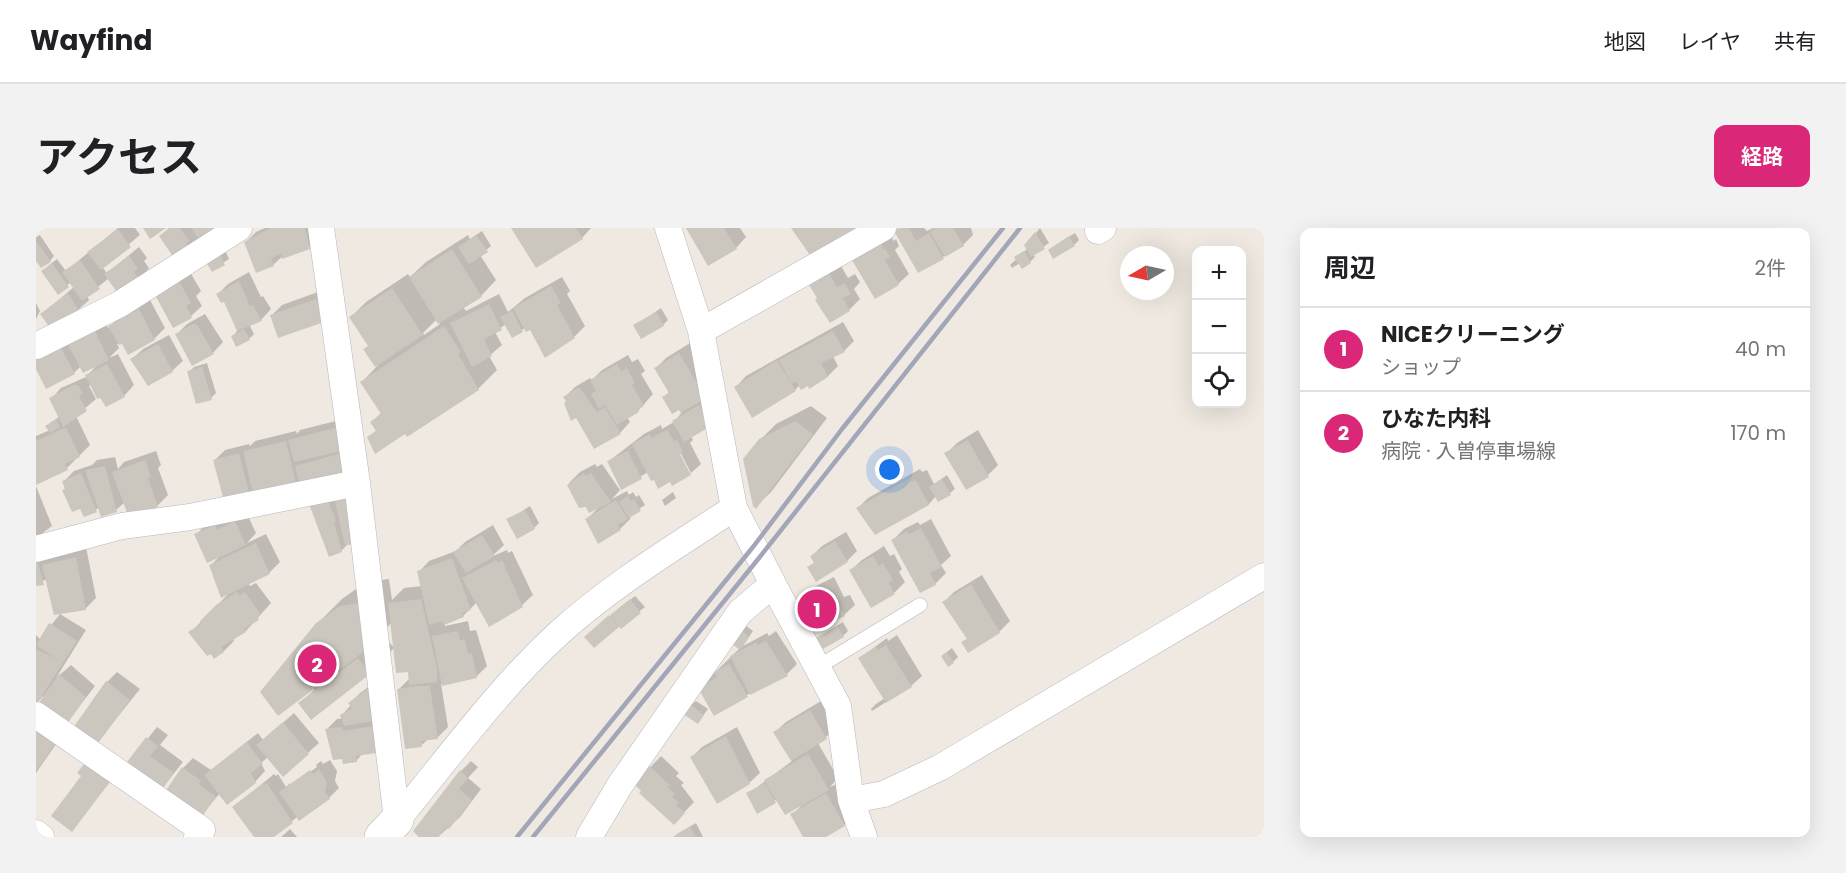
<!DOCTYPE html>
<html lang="ja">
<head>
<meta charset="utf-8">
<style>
	:root { --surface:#fff; --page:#f2f2f2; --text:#202124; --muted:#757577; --line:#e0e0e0; --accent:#db2777 }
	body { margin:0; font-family:Poppins,"Noto Sans JP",sans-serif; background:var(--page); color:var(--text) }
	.controls { position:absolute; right:18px; top:18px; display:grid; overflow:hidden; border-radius:12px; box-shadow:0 6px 24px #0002 }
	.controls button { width:54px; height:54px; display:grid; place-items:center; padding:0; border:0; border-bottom:2px solid var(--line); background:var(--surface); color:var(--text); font:30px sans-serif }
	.compass { position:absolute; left:1084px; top:18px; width:54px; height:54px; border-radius:50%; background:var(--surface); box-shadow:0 6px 24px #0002; rotate:261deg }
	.you { position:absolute; left:854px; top:242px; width:21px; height:21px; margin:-15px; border:4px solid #fff; border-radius:50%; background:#1a73e8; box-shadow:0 0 0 9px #1a73e833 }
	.badge { display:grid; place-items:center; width:39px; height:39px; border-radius:50%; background:var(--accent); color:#fff; font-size:20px; font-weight:700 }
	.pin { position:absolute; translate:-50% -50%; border:3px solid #fff; box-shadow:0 2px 6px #0006 }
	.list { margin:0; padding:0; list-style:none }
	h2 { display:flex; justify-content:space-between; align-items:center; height:78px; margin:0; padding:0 24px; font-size:26px }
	h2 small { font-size:20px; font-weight:400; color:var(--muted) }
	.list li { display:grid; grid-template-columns:39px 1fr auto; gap:18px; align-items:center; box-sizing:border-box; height:84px; padding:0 24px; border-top:2px solid var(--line) }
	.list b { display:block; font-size:22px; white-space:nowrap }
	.list p { margin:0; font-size:20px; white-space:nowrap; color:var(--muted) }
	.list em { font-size:20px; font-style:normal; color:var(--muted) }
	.icon { flex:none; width:33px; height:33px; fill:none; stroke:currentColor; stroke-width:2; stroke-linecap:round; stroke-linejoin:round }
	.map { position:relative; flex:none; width:1228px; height:609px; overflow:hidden; border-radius:12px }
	header { display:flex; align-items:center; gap:36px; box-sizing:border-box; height:84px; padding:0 30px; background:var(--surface); border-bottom:2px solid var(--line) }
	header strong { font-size:28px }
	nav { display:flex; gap:33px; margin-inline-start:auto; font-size:21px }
	.intro { display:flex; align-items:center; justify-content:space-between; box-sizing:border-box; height:144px; padding:0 36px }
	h1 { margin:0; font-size:42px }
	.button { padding:15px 27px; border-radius:12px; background:var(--accent); color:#fff; font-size:21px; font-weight:700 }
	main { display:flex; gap:36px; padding:0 36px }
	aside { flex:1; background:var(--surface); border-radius:12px; box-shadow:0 6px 24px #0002 }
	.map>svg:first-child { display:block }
</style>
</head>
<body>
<header>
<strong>Wayfind</strong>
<nav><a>地図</a><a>レイヤ</a><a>共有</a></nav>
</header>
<div class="intro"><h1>アクセス</h1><a class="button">経路</a></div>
<main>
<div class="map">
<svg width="1228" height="609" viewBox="0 0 1228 609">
	<rect width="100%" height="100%" fill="#efe9e1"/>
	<!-- shadow -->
	<path fill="#0003" fill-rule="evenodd" d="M82 0H99L104 7 66 39 71 45 103 19 111 30 108 33 113 40 103 51 73 50 51 68 53 72 42 82 6 86 38 59 35 54 22 64 12 38 21 31 30 43Z
		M133 0H176L163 9 164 12 154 22 125 8Z
		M229 0H281L284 9 273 19 247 28 237 37 210 14 220 4Z
		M476 0H555L546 10Z
		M652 0H704L710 9 700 20Z
		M863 0H888L891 3 897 0H935L937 7 927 17 883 43Z
		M1004 0 1013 15 997 26 999 29 994 34 984 35 976 40 974 37 992 20 990 17Z
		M446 3 455 18 444 27 460 52 445 68 427 79 430 83 463 66 472 84 489 70 526 49 534 63 531 66 549 98 538 109 489 100 476 108 470 96 459 104 466 117 453 128 461 142 442 161 339 224 332 210 341 202 336 194 346 184 326 154 345 134 315 89 330 74 372 46 374 49 390 34 432 7 434 11ZM401 91 404 96 388 107 387 105Z
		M1039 5 1043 12 1038 17 1013 22Z
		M856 6 857 13 860 11 863 18 859 22 873 46 862 56 815 27Z
		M4 7 18 28 14 33 0 31V9Z
		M189 22 193 31 176 42 177 29Z
		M801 31 812 50 819 46 824 54 818 61 824 71 813 82 794 93 772 52Z
		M154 44 165 63 160 68 166 78 155 88 137 98 120 67Z
		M213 44 225 69 227 68 235 81 225 92 213 96 218 106 213 111 197 108 202 102 188 72 182 66 192 56Z
		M293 60 290 92 236 87 246 77Z
		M114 72 129 100 118 111 93 125 87 114 81 116 83 120 73 130 82 126 98 157 88 168 55 156 53 158 60 171 40 188 54 217 31 240 0 255V208L14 202 11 198 24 188 15 171 25 160 50 149 61 137 45 138 38 145 0 138V128L68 92 72 100 85 88Z
		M0 75 4 83 0 91Z
		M625 80 632 92 627 97 599 98Z
		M169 86 187 114 177 125 141 106 151 96Z
		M807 94 818 113 808 123 797 128 802 138 792 148 764 157 759 162 700 159 710 148Z
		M133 107 147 133 136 143 96 131 107 121Z
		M654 115 679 158 674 197 655 208 657 212 654 215 665 236 654 246 635 252 618 250 612 244 586 260 573 233 608 206 625 197 626 201 638 194 646 184 644 180 628 169 634 163 620 140 630 130ZM641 218 655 245H652L639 220Z
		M592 127 596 134 602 131 609 143 605 146 617 166 602 183 591 189 594 194 584 205 531 173 529 169 539 159 554 150 556 152 566 142Z
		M171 135 180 165 175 170 153 144 158 139Z
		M775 178 791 190 735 264 719 279 724 212 740 196Z
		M316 189 314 246 213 267 179 232 189 222 213 216 214 218 219 213 260 203 261 206 264 202Z
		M942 202 962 237 952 247 930 260 910 226 921 215Z
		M120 223 125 237 122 240 132 267 121 278 89 274 80 282 64 279 49 288 28 253 38 243 56 237 61 232 79 229 82 241 88 234Z
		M559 236 561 239 566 236 584 262 576 271 591 263 593 267 597 264 600 269 603 267 609 277 593 288 595 290 584 301 562 314 551 291 562 280 544 278 533 255 544 244Z
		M884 241 886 244 891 242 898 256 911 247 919 261 914 265 900 268 893 276 840 305 822 280 832 270Z
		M0 258 16 298 0 310Z
		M302 259 313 315 305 323 274 276Z
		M637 264 640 270 629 278 626 272Z
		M494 278 503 295 498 300 472 292Z
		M210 284 220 305 211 315 230 306 244 334 233 345 212 355 214 358 220 355 235 375 210 403 197 411 198 413 188 423 178 429 154 405 195 363 175 337 184 328 160 307 170 296Z
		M895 291 915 328 905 337 910 345 899 356 857 312 868 301 882 294 884 297Z
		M457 297 468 317 455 329 471 322 472 325 476 323 497 367 486 377 454 397 441 374 427 388 409 395V398L432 393 434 403 440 402 451 438 440 449 405 456 412 499 401 510 392 511 386 517 363 461 374 450 373 445 355 395 346 405 358 420 333 445 264 475 278 462 281 396 306 371 330 354 353 351 356 372 368 360 386 358 383 344 393 333 420 323 429 314Z
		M810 304 821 323 811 333 773 339 779 334 775 329 786 318Z
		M848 318 854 328 858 326 866 341 863 344 869 354 859 364 836 378 815 342 826 332Z
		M50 319 60 370 49 381 11 351 0 356V324L12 321 14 331 18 327Z
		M946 347 974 393 963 404 932 423 927 414 932 410 908 374 918 364Z
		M798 349 808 369 814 367 819 377 808 387 770 368 780 358Z
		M599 368 609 379 558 418 555 404Z
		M24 386 50 402 20 450 35 437 59 458 29 497 32 499 0 545V492L8 467 0 476V407L4 411Z
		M807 394 812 403 807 408 782 410Z
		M709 397 717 403 707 418 731 405 733 408 740 403 761 436 751 446 711 467 663 460 704 420 696 414Z
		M861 407 886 448 875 458 836 483 835 481 840 476 849 470 824 430 851 410 852 413Z
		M916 420 922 429 917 434 906 428Z
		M81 444 104 461 60 516 71 454Z
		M349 447 345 489 327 525 320 533 291 501 301 491 307 490 306 487 315 477 314 475 324 465Z
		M660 473 672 481 666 489 655 477Z
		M785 473 801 500 782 515 802 550 794 559 801 556 818 586 808 597 787 609H769L756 587 765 578 712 566 756 533 739 504 750 494Z
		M258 485 283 515 247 547 232 529 225 535 229 543 219 554 184 565 165 588 147 540 157 530 175 542 222 505 227 512Z
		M121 499 132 507 124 517 147 534 123 564 90 538Z
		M701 499 724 545 713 555 656 529 666 519Z
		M625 528 643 545 640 548 648 555 645 557 658 574 638 595 603 551Z
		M294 532 301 543 299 553 303 560 293 570 261 589 236 609H220L198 579 238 546 240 548 242 546 250 559 254 555V558L281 539 280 537 285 533 287 536Z
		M435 533 442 539 432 550 445 561 424 589 402 609H385L425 543Z
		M85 540 36 602 17 587Z
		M660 595 667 609H638L641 606Z
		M254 601 261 609H245Z"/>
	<!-- building -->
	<path fill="#cbc7bf" d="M107 0H130L114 11Z
		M134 0H144L153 13 150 16 155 23 140 33 123 8Z
		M155 0H178L163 11Z
		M235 0H269L274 21 246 31 245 26 235 30 238 38 220 45 208 14Z
		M475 0H540L547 11 500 40Z
		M650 0H688L701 21 672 38Z
		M755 0H820L774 27Z
		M863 0H873L880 13 893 5 908 31 882 45 858 3Z
		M898 0H917L928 18 909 29 894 4Z
		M82 1 95 19 65 42 51 24Z
		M999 4 1009 21 995 29 988 17Z
		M440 7 452 24 433 36 422 19Z
		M1033 8 1039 18 1017 31 1012 22Z
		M0 13 15 34 5 40 0 33Z
		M845 14 847 22 849 20 854 29 849 32 863 57 839 71 813 27Z
		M416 21 446 69 402 96 373 49Z
		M988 23 995 35 986 41 978 29Z
		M184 26 189 37 176 44 170 34Z
		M93 28 102 41 98 44 104 52 83 67 68 46Z
		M44 32 64 61 46 73 26 44Z
		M16 35 33 59 22 67 5 43Z
		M790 40 801 59 809 55 815 66 807 70 814 83 794 95 779 72 781 70 770 52Z
		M143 53 155 75 150 78 156 90 137 100 119 67Z
		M203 53 214 78 217 77 226 93 201 103 188 74 185 75 180 66Z
		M515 58 525 75 521 77 539 110 509 130 494 102 490 104 477 80Z
		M356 60 387 107 339 139 327 121 332 118 313 89Z
		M32 65 43 83 14 100 4 86Z
		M283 70 291 93 242 110 234 87Z
		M453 76 466 102 448 111 456 128 436 139 414 95Z
		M103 81 119 112 92 127 86 116 83 117 72 98Z
		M476 83 487 104 476 110 464 89Z
		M620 84 628 98 605 111 597 97Z
		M157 96 161 97 178 126 156 138 139 106Z
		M408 98 425 124 422 126 443 162 371 209 369 206 339 226 331 209 340 203 334 194 345 186 324 154Z
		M58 101 73 132 47 145 31 115Z
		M208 101 214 112 200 119 195 108Z
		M797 103 809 124 785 135 792 149 773 161 772 158 765 162 760 153 756 156 743 132Z
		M23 116 39 146 10 161 0 141V128Z
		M122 116 137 144 112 158 94 131Z
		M643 125 670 170 645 185 643 182 636 186 626 169 633 165 618 140Z
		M741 132 760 163 716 190 698 159Z
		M71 136 89 169 70 179 64 170 61 171 49 147Z
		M581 136 585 143 591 140 599 155 596 157 608 178 601 182 603 184 581 197 569 177 563 181 555 166 560 163 554 152Z
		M166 139 176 172 160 176 151 143Z
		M37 157H42L47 166 43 168 51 183 27 199 13 170Z
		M543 159 561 184 569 179 585 206 558 221 540 190 535 193 528 175 530 173 527 169Z
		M663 177 675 198 648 214 636 193Z
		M20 191 24 199 14 205 9 198Z
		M759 193 777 206 720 281 717 278 707 231 723 211Z
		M306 198 310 222 258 234 252 212Z
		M30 199 44 229 29 236 32 242 0 257V213Z
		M631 202 638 213 641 212 647 224 644 226 655 247 636 258 634 254 622 261 618 252 615 253 596 216 614 206 615 210Z
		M932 212 953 249 930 262 908 225Z
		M250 213 261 260 218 270 207 223Z
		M592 223 606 251 585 262 571 233Z
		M309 224 315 248 264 259 259 238Z
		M203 225 214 268 188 273 177 232Z
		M109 232 115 249 112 250 122 279 93 290 76 244Z
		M69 238 81 284 65 289 49 242Z
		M45 245 61 284 48 289 44 281 36 284 26 262 29 261 26 253Z
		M548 245 550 248 555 245 575 274 553 285 550 279 543 280 531 257Z
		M874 250 875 254 880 252 893 277 839 307 820 280Z
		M906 251 915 267 902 274 893 259Z
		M317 266 323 316 309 317 298 269Z
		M592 268 595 273 598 271 605 283 593 290 583 274Z
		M291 269 300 293 298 294 306 324 293 329 273 276Z
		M580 272 592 291 582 297 585 302 562 316 549 291Z
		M489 282 499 301 481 311 470 291Z
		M199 293 210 317 171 335 158 306 179 297 181 302Z
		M885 300 906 339 894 345 900 357 884 365 855 312 871 303 873 306Z
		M446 307 459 328 430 345 417 324Z
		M799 313 812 334 780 354 771 339 778 335 774 328Z
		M220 315 234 346 185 370 173 337Z
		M0 328 8 357 0 358Z
		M837 328 843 338 847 335 857 352 853 355 859 366 835 380 813 342Z
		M40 329 50 382 18 387 6 337Z
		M416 330 435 382 426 385 428 389 408 397 406 393 393 397 381 343Z
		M460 332 462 335 466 332 487 379 453 399 426 350Z
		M935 356 964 405 932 425 925 414 931 411 906 374Z
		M787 358 797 378 803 376 809 388 784 400 768 368Z
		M201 364 203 368 209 364 225 387 221 389 223 392 208 401 210 404 185 419 188 424 178 431 175 426 171 428 152 404 165 396 164 393 180 377Z
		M385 371 401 440V454L373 457 372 444 360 445 352 375Z
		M594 371 605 385 585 401 574 387Z
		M329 374 335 418 242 488 224 464 280 395 304 378Z
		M573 387 583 399 558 420 548 409Z
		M13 395 41 413 0 477V421L21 431 0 417Z
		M801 398 808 409 787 421 780 410Z
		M703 401 713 409 704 422 693 414Z
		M422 403 424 412 429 411 432 426 436 425 441 450 406 458 396 408Z
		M730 413 752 448 714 467 694 428 721 414 722 417Z
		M850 417 876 459 850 475 822 430 840 419 842 422Z
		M911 424 918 435 912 439 905 428Z
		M322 430 334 446 275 492 262 475Z
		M693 436 712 469 678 488 662 460 681 449 678 444Z
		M23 446 50 469 29 499 0 479Z
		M70 453 94 472 60 518 37 500Z
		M339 455 344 492 308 498 304 487 316 480 312 475Z
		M379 458H394L402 511 385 513 386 519 369 521 361 461Z
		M654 476 668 487 662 496 647 486Z
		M774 482 791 511 755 533 737 504Z
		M0 494 23 510 0 543Z
		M247 494 273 526 247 549 220 517Z
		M344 497 348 524 320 528 321 534 307 536 306 531 297 532 289 501 306 499 307 503Z
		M690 508 714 556 681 576 654 529Z
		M110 509 122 518 114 528 138 545 123 566 88 538Z
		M211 514 227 536 215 545 220 555 191 577 168 547Z
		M772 526 793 562 749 587 728 552Z
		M51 532 76 551 36 604 15 588 45 548 41 545Z
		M613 538 634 557 631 559 639 566 636 569 643 575 640 577 649 585 638 597 603 565 605 563 599 557 603 553 601 551Z
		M146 539 165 553 163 556 180 569 165 590 126 568Z
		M283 541 291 554 289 564 294 571 263 593 243 564 274 542 277 546Z
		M424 542 432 550 423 561 436 572 413 601 411 599 402 609H383L377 603Z
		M227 555 229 557 231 555 257 595 238 609H218L196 579Z
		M729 555 740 575 721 586 710 565Z
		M790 565 809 598 790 609H767L754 586Z
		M654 599 660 609H637Z"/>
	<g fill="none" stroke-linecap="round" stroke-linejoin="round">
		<defs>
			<path id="lane" d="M782 439 884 377"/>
			<path id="street" d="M285 0 321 255 361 592
				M632 0 665 103 698 280 737 356
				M1062 3 1067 0
				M665 103 847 0
				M0 118 84 76 203 0
				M0 321 86 298 154 289 321 255
				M0 487 166 602 161 609
				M815 572 848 566 905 539 1228 348
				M361 592C413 529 463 460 523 405 576 357 639 319 698 280
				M0 605 5 609
				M553 609 584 557 704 384 737 356 802 478 815 572 828 609"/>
			<path id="secondary" d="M345 609 361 592"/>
		</defs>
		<!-- lane casing -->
		<use href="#lane" stroke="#b4b7c1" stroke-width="15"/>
		<!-- street casing -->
		<use href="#street" stroke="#b4b7c1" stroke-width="27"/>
		<!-- secondary casing -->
		<use href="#secondary" stroke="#b4b7c1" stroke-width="34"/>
		<!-- lane -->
		<use href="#lane" stroke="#fff" stroke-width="14"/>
		<!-- street -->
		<use href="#street" stroke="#fff" stroke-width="26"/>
		<!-- secondary -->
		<use href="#secondary" stroke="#fff" stroke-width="33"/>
		<!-- rail -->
		<path stroke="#a3a6b8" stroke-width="4.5" d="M481 609 717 319 806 201 967 0
			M497 609 723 330 984 0"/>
	</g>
</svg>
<div class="controls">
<button>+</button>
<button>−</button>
<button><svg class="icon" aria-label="locate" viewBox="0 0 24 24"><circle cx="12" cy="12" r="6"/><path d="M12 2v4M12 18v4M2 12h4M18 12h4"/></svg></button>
</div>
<svg class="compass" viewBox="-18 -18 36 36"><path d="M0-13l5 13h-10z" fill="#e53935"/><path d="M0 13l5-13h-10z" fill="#757577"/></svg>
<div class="you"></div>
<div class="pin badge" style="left:781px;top:381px">1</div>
<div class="pin badge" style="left:281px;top:436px">2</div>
</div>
<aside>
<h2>周辺<small>2件</small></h2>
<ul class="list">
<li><span class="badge">1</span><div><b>NICEクリーニング</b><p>ショップ</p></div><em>40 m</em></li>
<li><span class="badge">2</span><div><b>ひなた内科</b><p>病院 · 入曽停車場線</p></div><em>170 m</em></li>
</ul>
</aside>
</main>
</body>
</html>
